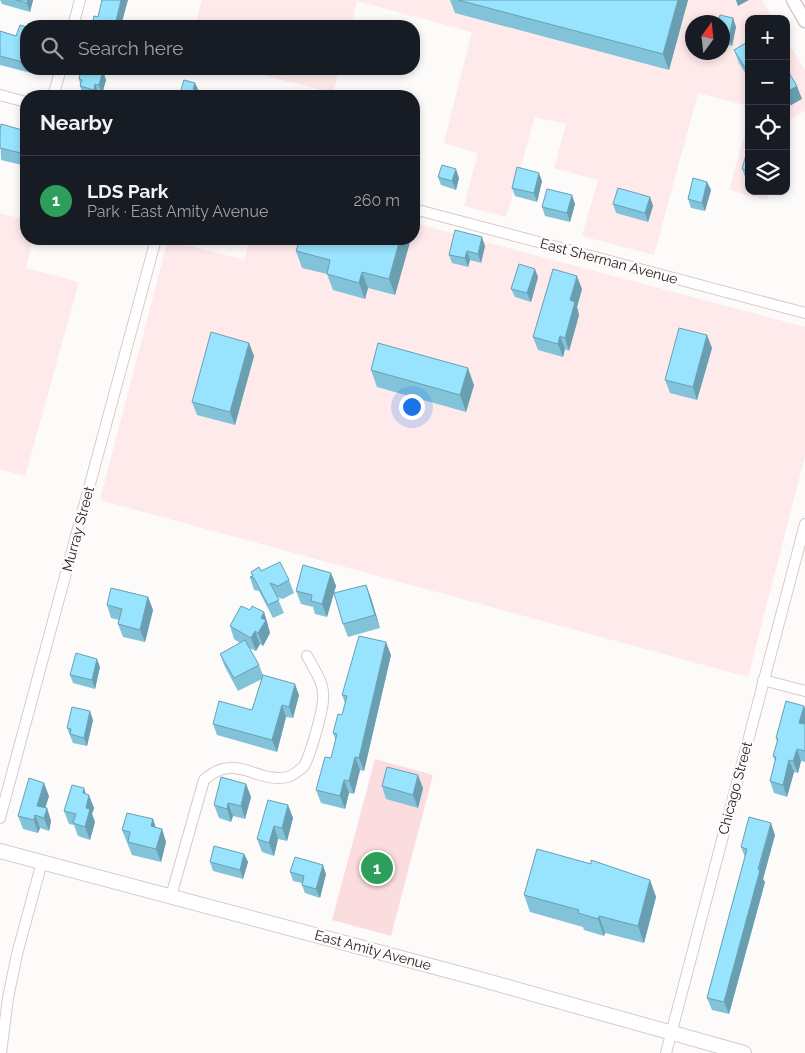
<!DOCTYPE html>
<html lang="en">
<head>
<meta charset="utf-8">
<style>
	:root { --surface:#171b24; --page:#242831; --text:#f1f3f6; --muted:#9ea1a6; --line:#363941; --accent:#d93025 }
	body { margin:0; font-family:Raleway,sans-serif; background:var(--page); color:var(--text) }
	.controls { position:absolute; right:15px; top:15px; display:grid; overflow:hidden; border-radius:10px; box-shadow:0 2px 8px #0003 }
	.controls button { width:45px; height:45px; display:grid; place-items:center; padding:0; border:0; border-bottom:1px solid var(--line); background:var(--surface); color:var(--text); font:25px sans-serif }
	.compass { position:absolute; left:685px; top:15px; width:45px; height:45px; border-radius:50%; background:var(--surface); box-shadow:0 2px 8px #0003; rotate:15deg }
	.you { position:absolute; left:411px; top:406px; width:18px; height:18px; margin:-12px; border:4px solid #fff; border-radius:50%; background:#1a73e8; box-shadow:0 0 0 8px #1a73e833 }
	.badge { display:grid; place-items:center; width:32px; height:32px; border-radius:50%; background:var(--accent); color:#fff; font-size:16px; font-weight:700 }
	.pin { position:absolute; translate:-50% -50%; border:2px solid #fff; box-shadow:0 1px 5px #0006 }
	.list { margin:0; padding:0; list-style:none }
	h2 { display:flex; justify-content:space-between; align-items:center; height:65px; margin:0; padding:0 20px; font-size:21px }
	h2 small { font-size:16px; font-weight:400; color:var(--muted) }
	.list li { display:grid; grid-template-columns:32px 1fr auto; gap:15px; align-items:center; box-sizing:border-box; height:90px; padding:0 20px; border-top:1px solid var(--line) }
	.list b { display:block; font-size:19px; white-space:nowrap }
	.list p { margin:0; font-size:16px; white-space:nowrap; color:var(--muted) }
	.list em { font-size:16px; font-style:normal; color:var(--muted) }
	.icon { flex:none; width:28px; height:28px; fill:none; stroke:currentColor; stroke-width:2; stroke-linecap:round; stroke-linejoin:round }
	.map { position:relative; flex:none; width:805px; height:1053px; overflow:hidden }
	.search { position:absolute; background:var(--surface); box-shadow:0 2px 8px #0003; left:20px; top:20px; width:400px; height:55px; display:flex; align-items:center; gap:12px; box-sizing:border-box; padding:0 18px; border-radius:20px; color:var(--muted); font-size:19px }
	.panel { position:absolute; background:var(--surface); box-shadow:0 2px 8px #0003; left:20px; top:90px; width:400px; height:155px; border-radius:20px }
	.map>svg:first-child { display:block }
</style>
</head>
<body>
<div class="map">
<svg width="805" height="1053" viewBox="0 0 805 1053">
	<rect width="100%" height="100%" fill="#fdfafa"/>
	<!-- built -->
	<path fill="#fee9eb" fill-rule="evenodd" d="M202 0H762L773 19H749V106L698 93 654 255 582 236 598 180 554 168 566 124 535 117 506 217 464 206 478 153 444 143 472 32 357 1 351 26H195ZM692 22H722V52H692Z
		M786 39 805 70V111L788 120 786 127Z
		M239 69H339L333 93Z
		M749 119V191H769L767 200 729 190Z
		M0 213 26 220V239H33L26 268 79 282 25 476 0 469Z
		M414 223 805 327V456L748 677 100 500 168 240 244 260 250 239H414Z"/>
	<!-- green -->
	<path fill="#fbdde0" d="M375 759 433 775 391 936 332 920Z"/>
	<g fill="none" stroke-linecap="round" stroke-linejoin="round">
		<defs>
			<path id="minor" d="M73 26 80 0
				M0 95 26 102
				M53 96 61 69
				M414 209 805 313
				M763 680 805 691
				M0 818 156 239
				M171 896 204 780C235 751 256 784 288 777 292 776 301 769 304 766 310 756 323 711 323 699 325 684 314 669 307 656
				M1 1053 8 998 17 954 42 862
				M666 1053 805 524"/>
			<path id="tertiary" d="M793 0 805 21"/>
			<path id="secondary" d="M0 851 476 978 744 1053"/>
		</defs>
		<!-- minor casing -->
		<use href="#minor" stroke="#dac9cb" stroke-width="12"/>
		<!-- tertiary casing -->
		<use href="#tertiary" stroke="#dac9cb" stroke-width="15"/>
		<!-- secondary casing -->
		<use href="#secondary" stroke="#dac9cb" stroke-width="16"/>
		<!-- minor -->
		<use href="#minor" stroke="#fff" stroke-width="10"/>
		<!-- tertiary -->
		<use href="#tertiary" stroke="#fff" stroke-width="12"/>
		<!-- secondary -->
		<use href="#secondary" stroke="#fff" stroke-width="14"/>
	</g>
	<!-- wall -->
	<path fill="#83c3da" d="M0 0H33L30 12 2 4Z
		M450 0H688L669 70 455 13Z
		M733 18 736 27 732 46 722 44V22Z
		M26 27V69H32L31 73 0 65V31L16 36Z
		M749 41V79L739 63 734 50Z
		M104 69 103 71 106 80 102 94 98 93 97 96H88L83 95 80 86V84L79 79Z
		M0 130 26 131V166L1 160Z
		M742 169 749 171V183L747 182Z
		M438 177 459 178 456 190 441 185Z
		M542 181 537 202 515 196 512 188Z
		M707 182 711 190 705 211 691 208 688 199Z
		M650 197 653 206 648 222 616 213 613 204Z
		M575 204 570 222 545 216 542 207Z
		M228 239H237V241Z
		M300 239H408L410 242 395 295 368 288 365 299 333 290 327 274 302 268 296 251Z
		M485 246 481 263 470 260 468 267 452 263 449 255Z
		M538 277 531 302 515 297 511 289Z
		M582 289 577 307 579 315 569 351 565 349 563 357 538 350 533 337Z
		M249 343 254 356 235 425 197 415 192 402Z
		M712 348 697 400 670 393 665 380Z
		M371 370 474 385 466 412 377 387Z
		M261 571 289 580 294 593 283 599 277 597 284 613 273 618 259 591 254 590 250 577 252 576 251 572Z
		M331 573 336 586 327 617 315 614 313 607 301 604 296 591Z
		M366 585 371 598 380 628 348 637 343 624Z
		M148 597 153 610 145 642 123 637 118 624 119 620 111 618 107 605Z
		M250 610 264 612 268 625V626L270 633 263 646 260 644 256 651 249 648 259 665 263 675 299 695 293 718 286 717 277 752 217 735 213 724 252 710 262 679 238 691 225 667 220 654 240 643 234 639 230 626Z
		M391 655 364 771 360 770 354 794 349 793 345 809 321 803 316 790 331 758 336 741 333 733 342 715 345 703 342 695Z
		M100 667 95 689 73 683 70 675Z
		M805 709V762L801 761 798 773 794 772 787 797 774 793 770 781 775 761 773 756 777 742 776 738Z
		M93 720 87 746 73 743 67 728Z
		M246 784 251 797 245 819 233 816 231 822 219 818 214 805Z
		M382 786 423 788 418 808 386 799Z
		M86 794 94 808 92 814 95 822 90 840 78 836 74 825 69 824 64 811Z
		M49 796 45 808H47L51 821 49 831 40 828 38 833 23 829 18 816Z
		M288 805 293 818 287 841 278 839 274 856 262 852 257 839Z
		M153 819 156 828 162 829 166 842 161 862 132 855 122 830Z
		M775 835 763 879 765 882 729 1014 712 1010 707 998 745 857 741 847Z
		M244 854 248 862 243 879 213 871 210 862Z
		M290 872 326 874 320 898 305 893 302 885V883L293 881Z
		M650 880 656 897 644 943 605 933 604 936 584 930 583 927 530 912 524 895Z"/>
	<!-- shaded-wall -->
	<path fill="#6a9fb1" d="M28 0H33L30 12 27 3Z
		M121 0H128L121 26 116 21Z
		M678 0H688L669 70 663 54Z
		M736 0H749L738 6Z
		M733 18 736 27 732 46 729 37Z
		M98 69H104L103 71 106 80 102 94 99 85Z
		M195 83 199 91 193 89Z
		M95 84 98 93 97 96H96L94 90Z
		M797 86 802 99 786 108V92Z
		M456 169 459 178 456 190 452 181Z
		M539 173 542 181 537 202 534 193Z
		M707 182 711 190 705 211 702 203Z
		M572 195 575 204 570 222 567 213Z
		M650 197 653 206 648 222 645 213Z
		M482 237 485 246 481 263 478 254Z
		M400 239H408L410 242 395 295 389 279Z
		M467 251 470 260 468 267 465 258Z
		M535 269 538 277 531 302 527 293Z
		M362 272 368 288 365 299 359 283Z
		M577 276 582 289 577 307 579 315 569 351 565 338 570 300Z
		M707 335 712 348 697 400 693 387Z
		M560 336 565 349 563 357 558 344Z
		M249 343 254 356 235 425 230 412Z
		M468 368 474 385 466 412 460 395Z
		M331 573 336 586 327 617 322 604Z
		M366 585 371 598 380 628 375 615Z
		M148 597 153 610 145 642 140 630Z
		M264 612 268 625V626L270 633 263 646 258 633 261 618Z
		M255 631 260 644 256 651 251 638Z
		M386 642 391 655 364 771 359 758Z
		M97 659 100 667 95 689 92 680Z
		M295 684 299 695 293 718 289 707Z
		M282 705 286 717 277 752 272 740Z
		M804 706 805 709V729L799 723Z
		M90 711 93 720 87 746 84 738Z
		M797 749 801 761 798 773 793 761Z
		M355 757 360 770 354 794 349 781Z
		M789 760 794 772 787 797 783 785Z
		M418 775 423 788 418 808 413 795Z
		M344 780 349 793 345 809 340 796Z
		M44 783 49 796 42 819 37 806Z
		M246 784 251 797 245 819 241 806Z
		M84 788 88 800 89 795 94 808 92 814 95 822 90 840 85 827 86 808 83 793Z
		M228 803 233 816 231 822 227 809Z
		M288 805 293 818 287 841 282 828Z
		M47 808 51 821 49 831 44 818Z
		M35 815 40 828 38 833 34 820Z
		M153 819 157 832 151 826Z
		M771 823 775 835 763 879 765 882 729 1014 724 1002Z
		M274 826 278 839 274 856 269 843Z
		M162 829 166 842 161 862 156 849Z
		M244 854 248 862 243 879 240 870Z
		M323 865 326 874 320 898 316 889Z
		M650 880 656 897 644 943 638 926Z
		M599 916 605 933 604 936 598 919Z"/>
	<!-- building -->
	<path fill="#98e3fd" stroke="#6a9fb1" d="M16 0H28L27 3Z
		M102 0H121L116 21 123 23 122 26H92L94 16 98 17Z
		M458 0H678L663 54Z
		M720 15 733 18 729 37 722 36V22H718Z
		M20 25 26 27V63L0 56V31L16 36Z
		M749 41V74L734 50Z
		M786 68 797 86 786 92Z
		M81 69H98V70L103 71 99 85 95 84 94 90 80 86 82 80 79 79Z
		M184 80 195 83 193 89 209 94 208 96H179Z
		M261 93 274 96H260Z
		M1 124 26 131V147L25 154 0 148V130Z
		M749 144V171L742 169Z
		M442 165 456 169 452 181 438 177Z
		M517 167 539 173 534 193 512 188Z
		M693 178 707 182 702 203 688 199Z
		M618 188 650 197 645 213 613 204Z
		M547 189 572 195 567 213 542 207Z
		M455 230 482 237 478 254 467 251 465 258 449 255Z
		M300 239H400L389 279 362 272 359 283 327 274 330 260 296 251Z
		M519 264 535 269 527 293 511 289Z
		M553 269 577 276 570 300 575 302 565 338 560 336 558 344 533 337Z
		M679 328 707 335 693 387 665 380Z
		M211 332 249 343 230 412 192 402Z
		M378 343 468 368 460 395 371 370Z
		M280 562 289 580 278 586 270 583 279 600 268 605 254 578 250 577 253 576 251 572 259 567 261 571Z
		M303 565 331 573 322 604 311 601 312 595 296 591Z
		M366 585 375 615 343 624 334 593Z
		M111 588 148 597 140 630 118 624 122 609 107 605Z
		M241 606 250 610 252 606 264 612 261 618 266 620 258 633 255 631 251 638 230 626Z
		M359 636 386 642 359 758 355 757 349 781 344 780 340 796 316 790 325 757 331 758 337 734 333 733 338 714 342 715 347 696 342 695Z
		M245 640 259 665 234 678 220 654Z
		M76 653 97 659 92 680 70 675Z
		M263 675 295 684 289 707 282 705 272 740 213 724 219 701 252 710Z
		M786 701 804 706 799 723 805 724V751L797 749 793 761 789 760 783 785 770 781 776 757 773 756 778 739 776 738Z
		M72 707 90 711 84 738 70 734 71 729 67 728Z
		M387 767 418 775 413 795 382 786Z
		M221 777 246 784 241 806 228 803 227 809 214 805Z
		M29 778 44 783 37 806 47 808 44 818 35 815 34 820 18 816Z
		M72 785 84 788 83 793 89 795 86 808 90 809 85 827 73 823 76 814 64 811Z
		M268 800 288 805 282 828 274 826 269 843 257 839Z
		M127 813 153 819 151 826 162 829 156 849 128 842 130 832 122 830Z
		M749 817 771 823 758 869 760 870 724 1002 707 998 747 849 741 847Z
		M214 846 244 854 240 870 210 862Z
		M537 849 591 864V860L650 880 638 926 599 916 598 919 578 913 579 910 524 895Z
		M295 857 323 865 316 889 302 885 304 876 290 872Z"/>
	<g text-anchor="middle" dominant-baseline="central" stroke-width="5" stroke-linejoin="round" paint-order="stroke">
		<!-- street labels -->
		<g font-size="14" fill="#211b1c" stroke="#fdfafa">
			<text transform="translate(609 261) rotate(15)">East Sherman Avenue</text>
			<text transform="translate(78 529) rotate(-75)">Murray Street</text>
			<text transform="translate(735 788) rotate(-75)">Chicago Street</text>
			<text transform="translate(373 950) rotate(15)">East Amity Avenue</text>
		</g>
	</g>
</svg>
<div class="controls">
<button>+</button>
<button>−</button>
<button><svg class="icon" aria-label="locate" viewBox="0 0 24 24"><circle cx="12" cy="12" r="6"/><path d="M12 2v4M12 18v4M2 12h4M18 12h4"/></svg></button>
<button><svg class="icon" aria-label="layers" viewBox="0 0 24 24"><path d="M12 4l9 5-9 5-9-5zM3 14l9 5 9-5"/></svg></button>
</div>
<svg class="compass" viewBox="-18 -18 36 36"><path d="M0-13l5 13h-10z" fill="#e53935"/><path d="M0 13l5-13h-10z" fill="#9ea1a6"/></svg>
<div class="you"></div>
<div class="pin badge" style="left:377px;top:868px;background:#2e9e5b">1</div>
<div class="search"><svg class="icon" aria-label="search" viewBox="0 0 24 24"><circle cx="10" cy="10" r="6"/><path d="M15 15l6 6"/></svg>Search here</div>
<section class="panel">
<h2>Nearby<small></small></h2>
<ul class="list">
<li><span class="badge" style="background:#2e9e5b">1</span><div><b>LDS Park</b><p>Park · East Amity Avenue</p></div><em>260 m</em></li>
</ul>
</section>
</div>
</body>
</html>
